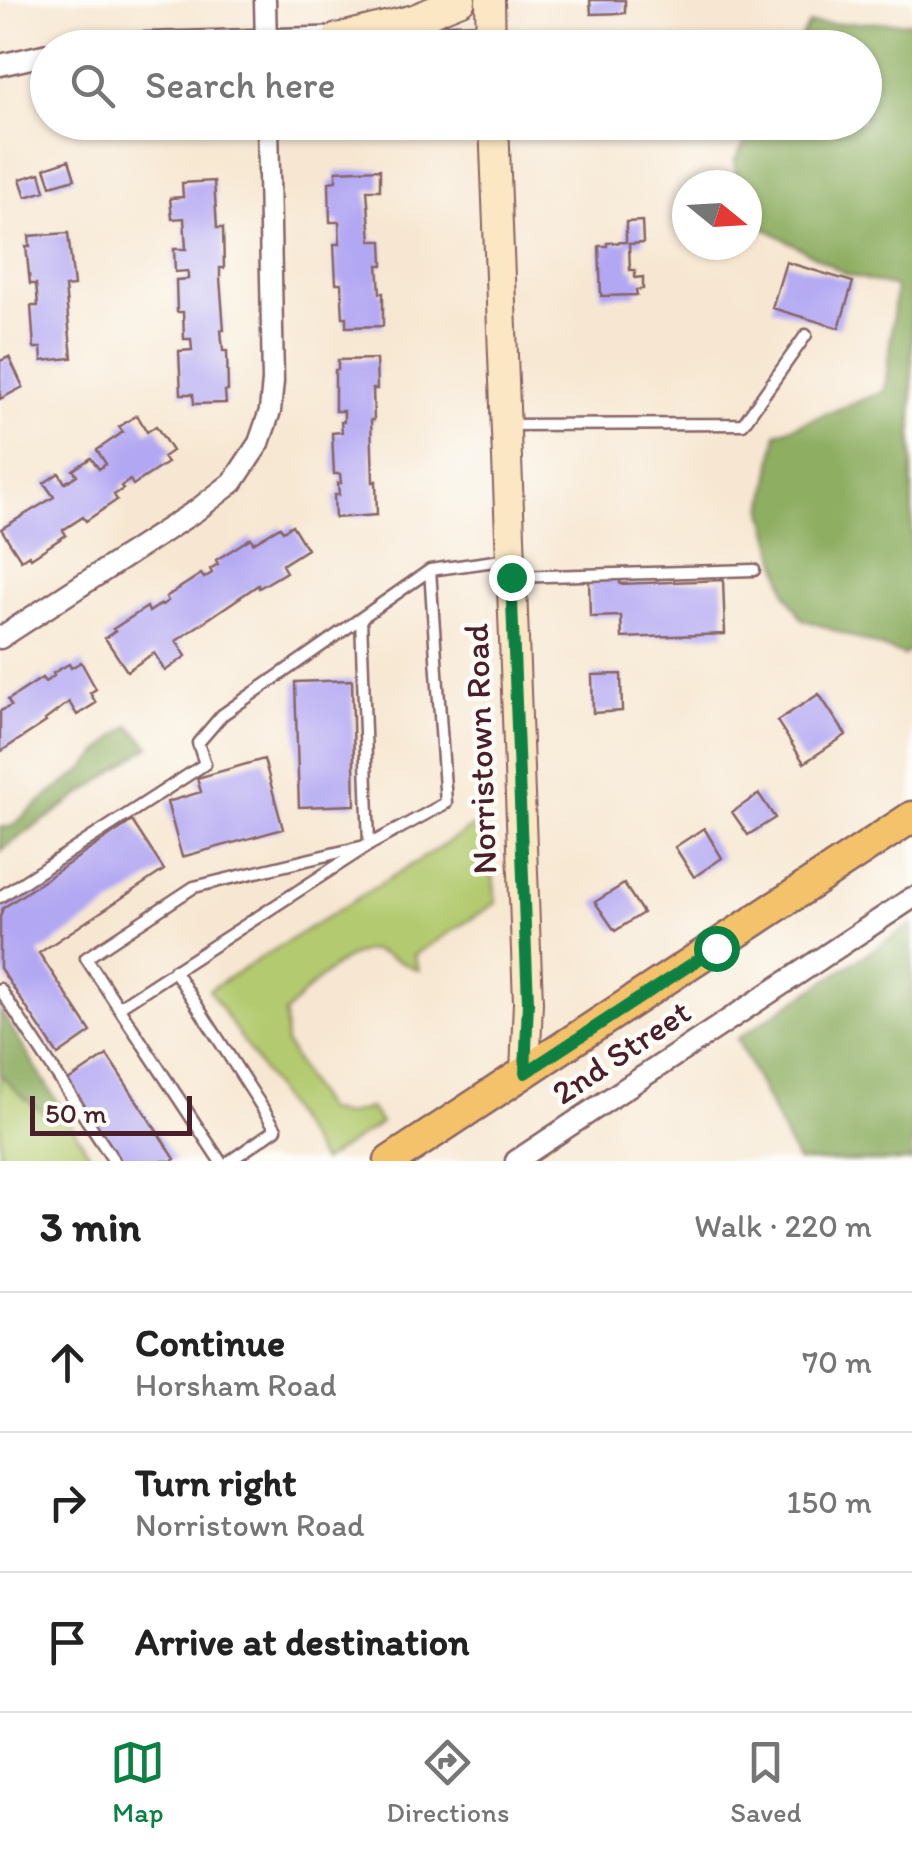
<!DOCTYPE html>
<html lang="en">
<head>
<meta charset="utf-8">
<style>
	:root { --surface:#fff; --page:#f2f2f2; --text:#222; --muted:#767676; --line:#e0e0e0; --accent:#0b8043 }
	body { margin:0; font-family:Itim,sans-serif; background:var(--page); color:var(--text) }
	.compass { position:absolute; left:672px; top:170px; width:90px; height:90px; border-radius:50%; background:var(--surface); box-shadow:0 2px 8px #0004; rotate:108deg }
	.scale { position:absolute; left:30px; bottom:25px; width:162px; box-sizing:border-box; padding-left:10px; border:5px solid #4a1f2b; border-top:0; font-size:28px; line-height:35px; white-space:nowrap; color:#4a1f2b; -webkit-text-stroke:8px #fdfcf7; paint-order:stroke }
	.stop { position:absolute; width:30px; height:30px; margin:-22px; border:8px solid #0b8043; border-radius:50%; background:#fff }
	.stop.end { background:#0b8043; border-color:#fff; box-shadow:0 2px 10px #0008 }
	.list { margin:0; padding:0; list-style:none }
	h2 { display:flex; justify-content:space-between; align-items:center; height:130px; margin:0; padding:0 40px; font-size:42px }
	h2 small { font-size:32px; font-weight:400; color:var(--muted) }
	.list li { display:grid; grid-template-columns:65px 1fr auto; gap:30px; align-items:center; box-sizing:border-box; height:140px; padding:0 40px; border-top:2px solid var(--line) }
	.list b { display:block; font-size:38px; white-space:nowrap }
	.list p { margin:0; font-size:32px; white-space:nowrap; color:var(--muted) }
	.list em { font-size:32px; font-style:normal; color:var(--muted) }
	.icon { flex:none; width:55px; height:55px; fill:none; stroke:currentColor; stroke-width:2; stroke-linecap:round; stroke-linejoin:round }
	.map { position:relative; flex:none; width:912px; height:1161px; overflow:hidden }
	.search { position:absolute; background:var(--surface); box-shadow:0 2px 8px #0004; left:30px; right:30px; top:30px; height:110px; display:flex; align-items:center; gap:25px; box-sizing:border-box; padding:0 35px; border-radius:55px; color:var(--muted); font-size:38px }
	.sheet { height:550px; background:var(--surface) }
	nav { display:flex; justify-content:space-around; align-items:center; box-sizing:border-box; height:140px; border-top:2px solid var(--line); background:var(--surface); font-size:28px; color:var(--muted) }
	nav a { display:grid; justify-items:center; gap:5px }
	nav .on { color:var(--accent) }
	.map>svg:first-child { display:block }
</style>
</head>
<body>
<div class="map">
<svg width="912" height="1161" viewBox="0 0 912 1161">
	<rect width="100%" height="100%" fill="#fdfcf7"/>
	<filter id="ink" filterUnits="userSpaceOnUse"><feTurbulence type="fractalNoise" baseFrequency=".01" numOctaves="2"/><feDisplacementMap in="SourceGraphic" scale="20" xChannelSelector="R" yChannelSelector="G"/><feConvolveMatrix kernelMatrix="1 2 1 2 8 2 1 2 1" color-interpolation-filters="sRGB"/></filter>
	<filter id="wash" filterUnits="userSpaceOnUse"><feTurbulence type="fractalNoise" baseFrequency=".0048" numOctaves="4" result="noise"/><feDisplacementMap in="SourceGraphic" scale="40" xChannelSelector="R" yChannelSelector="G"/><feGaussianBlur stdDeviation="2.25" result="paint"/><feColorMatrix in="noise" values="0 0 0 0 0 0 0 0 0 0 0 0 0 0 0 0 0 1.4 0 .05"/><feComposite in="paint" operator="in"/></filter>
	<g filter="url(#wash)">
		<rect width="100%" height="100%" fill="#f7e7d2"/>
		<!-- green -->
		<path fill="#b3ca6f" stroke="#7e744d" stroke-width="2.5" d="M487 818 496 903 414 955 419 970C408 966 384 953 374 951 347 947 301 995 285 1014L286 1043 305 1078 325 1110 344 1115 370 1108 381 1123 322 1161 209 990Z
			M0 1073C15 1090 44 1120 67 1118L94 1161H0Z"/>
		<!-- forest -->
		<path fill="#8eae62" stroke="#6c6646" stroke-width="2.5" d="M912 22V649L904 655 802 619 787 595 764 511 777 433 885 391 896 287 848 275 747 218V185H738L734 162 756 123 864 122V48L796 47 809 24Z
			M130 726 150 746 0 851V827H11L47 796 82 771 116 736Z
			M912 924V1161H797L737 1039Z
			M0 1010 67 1118C44 1120 15 1090 0 1074Z"/>
		<g id="blocks">
			<!-- building -->
			<path fill="#b2a7f3" d="M590 0H625V13L591 14Z
				M69 160 75 179 51 186 45 168Z
				M380 169V190H367L371 241H382L383 265H378L380 293H383V326L346 327V317H343L341 283H336L334 244H340L339 222H330L329 182 336 181V171Z
				M40 173 45 191 26 197 20 179Z
				M214 181 217 228H223L224 268H220V278L224 330H221L223 351H227L228 391H225L226 403 194 404 193 394H181L179 351 192 350 191 339H184L183 312H177L176 280 188 279V271L175 272 174 249H186L184 218 172 219 170 198 183 197 182 183Z
				M642 221 643 243 629 244 630 270H635V278L643 277V289L636 290 637 295 601 296 599 246H607V243L626 242V222Z
				M68 233 74 286 65 287 72 358 42 361 41 348H34L31 306H38L37 294 36 284H30L26 246H30L29 236Z
				M786 262 853 282 839 328 772 308Z
				M9 357 23 387 0 399V361Z
				M376 359 377 389H373L374 420H371L373 482 376 481 377 515 335 518 334 495H339L338 483H341L340 474H334L332 433 342 432 341 422H344V411H335V370H338V360Z
				M137 415 147 432 156 426 172 451 163 457 167 463 133 485 130 480 121 486 123 489 114 495 117 500 86 521 83 517 63 530 66 535 31 558 29 555 21 560 1 529 54 497 44 483 59 473 65 483 77 475 73 470 91 458 99 469 106 464 97 450 123 432 119 427Z
				M292 525 307 549 282 565 286 572 259 588 258 585 176 641 186 656 165 671 154 653 127 671 105 638 115 631 113 629 147 607 149 612 161 604 162 605 168 601 166 597 201 574 204 578 212 573 210 569 218 564 216 560 251 538 253 543 280 527 283 531Z
				M620 579V584L723 580 725 634 622 638 621 616 590 617 589 580Z
				M81 662 96 689 90 693 96 703 77 715 69 702 45 720 46 722 0 752V711L11 706 8 700 42 678 45 682 54 676 53 673 69 664 71 668Z
				M621 674 622 711 593 713 592 675Z
				M352 680 355 805 299 807 295 682Z
				M819 694 846 735 804 763 777 721Z
				M264 759 283 829 182 857 167 802 201 792 197 778Z
				M759 794 775 818 748 835 732 812Z
				M132 821 164 870 39 953 91 1032 58 1055 0 968V917L3 908Z
				M704 828 722 858 694 877 675 847Z
				M624 884 643 913 615 931 595 902Z
				M107 1055 175 1159 172 1161H121L68 1081Z"/>
		</g>
	</g>
	<g filter="url(#ink)">
		<use href="#blocks" fill-opacity="0" stroke="#876565" stroke-width="2.5"/>
		<g fill="none" stroke-linecap="round" stroke-linejoin="round">
			<defs>
				<path id="lane" d="M506 425 743 424 806 335
					M512 577 754 570
					M0 897 205 764 198 743 222 715 430 570 509 559
					M174 970 276 1129 230 1161
					M0 989 114 1161
					M119 1007 369 845 446 803 430 570
					M220 1161 86 958 194 887 369 845 361 618"/>
				<path id="street" d="M265 0 266 48
					M378 37 491 34
					M86 48 111 44 349 37
					M0 65 48 54
					M0 638 197 510 233 482 259 443 270 411 273 381 268 122
					M516 1161 912 898"/>
				<path id="secondary" d="M490 0 491 48
					M337 38 414 19 461 0
					M494 122 528 1002 525 1073"/>
				<path id="primary" d="M390 1161 912 817"/>
			</defs>
			<!-- lane casing -->
			<use href="#lane" stroke="#876565" stroke-width="15"/>
			<!-- street casing -->
			<use href="#street" stroke="#876565" stroke-width="25"/>
			<!-- secondary casing -->
			<use href="#secondary" stroke="#876565" stroke-width="32"/>
			<!-- primary casing -->
			<use href="#primary" stroke="#876565" stroke-width="35"/>
			<!-- lane -->
			<use href="#lane" stroke="#fff" stroke-width="10"/>
			<!-- street -->
			<use href="#street" stroke="#fff" stroke-width="20"/>
			<!-- secondary -->
			<use href="#secondary" stroke="#fbe7c3" stroke-width="28"/>
			<!-- primary -->
			<use href="#primary" stroke="#f4c26a" stroke-width="30"/>
		</g>
	</g>
	<g fill="none" stroke-linecap="round" stroke-linejoin="round" filter="url(#ink)">
		<!-- route -->
		<path stroke="#0b8043" stroke-width="12" d="M511 577 528 1002 525 1073 716 948"/>
	</g>
	<g text-anchor="middle" dominant-baseline="central" stroke-width="9" stroke-linejoin="round" paint-order="stroke">
		<!-- street labels -->
		<g font-size="35" fill="#4a1f2b" stroke="#fdfcf7">
			<text transform="translate(480 749) rotate(-92)">Norristown Road</text>
			<text transform="translate(621 1052) rotate(-34)">2nd Street</text>
		</g>
	</g>
</svg>
<svg class="compass" viewBox="-18 -18 36 36"><path d="M0-13l5 13h-10z" fill="#e53935"/><path d="M0 13l5-13h-10z" fill="#767676"/></svg>
<div class="scale">50 m</div>
<div class="stop" style="left:716px;top:948px"></div>
<div class="stop end" style="left:511px;top:577px"></div>
<div class="search"><svg class="icon" aria-label="search" viewBox="0 0 24 24"><circle cx="10" cy="10" r="6"/><path d="M15 15l6 6"/></svg>Search here</div>
</div>
<section class="sheet">
<h2>3 min<small>Walk · 220 m</small></h2>
<ul class="list">
<li><svg class="icon" aria-label="ahead" viewBox="0 0 24 24"><path d="M12 20V5M6 11l6-6 6 6"/></svg><div><b>Continue</b><p>Horsham Road</p></div><em>70 m</em></li>
<li><svg class="icon" aria-label="right" viewBox="0 0 24 24"><path d="M7 20v-9h11M14 6l5 5-5 5"/></svg><div><b>Turn right</b><p>Norristown Road</p></div><em>150 m</em></li>
<li><svg class="icon" aria-label="arrive" viewBox="0 0 24 24"><path d="M6 21V4h12l-3 4 3 4H6"/></svg><div><b>Arrive at destination</b></div></li>
</ul>
</section>
<nav>
<a class="on"><svg class="icon" aria-label="map" viewBox="0 0 24 24"><path d="M3 6l6-2 6 2 6-2v14l-6 2-6-2-6 2zM9 4v14M15 6v14"/></svg>Map</a>
<a><svg class="icon" aria-label="directions" viewBox="0 0 24 24"><path d="M12 3l9 9-9 9-9-9zM9 14v-3h6M13 9l2 2-2 2"/></svg>Directions</a>
<a><svg class="icon" aria-label="saved" viewBox="0 0 24 24"><path d="M7 4h10v16l-5-4-5 4z"/></svg>Saved</a>
</nav>
</body>
</html>
